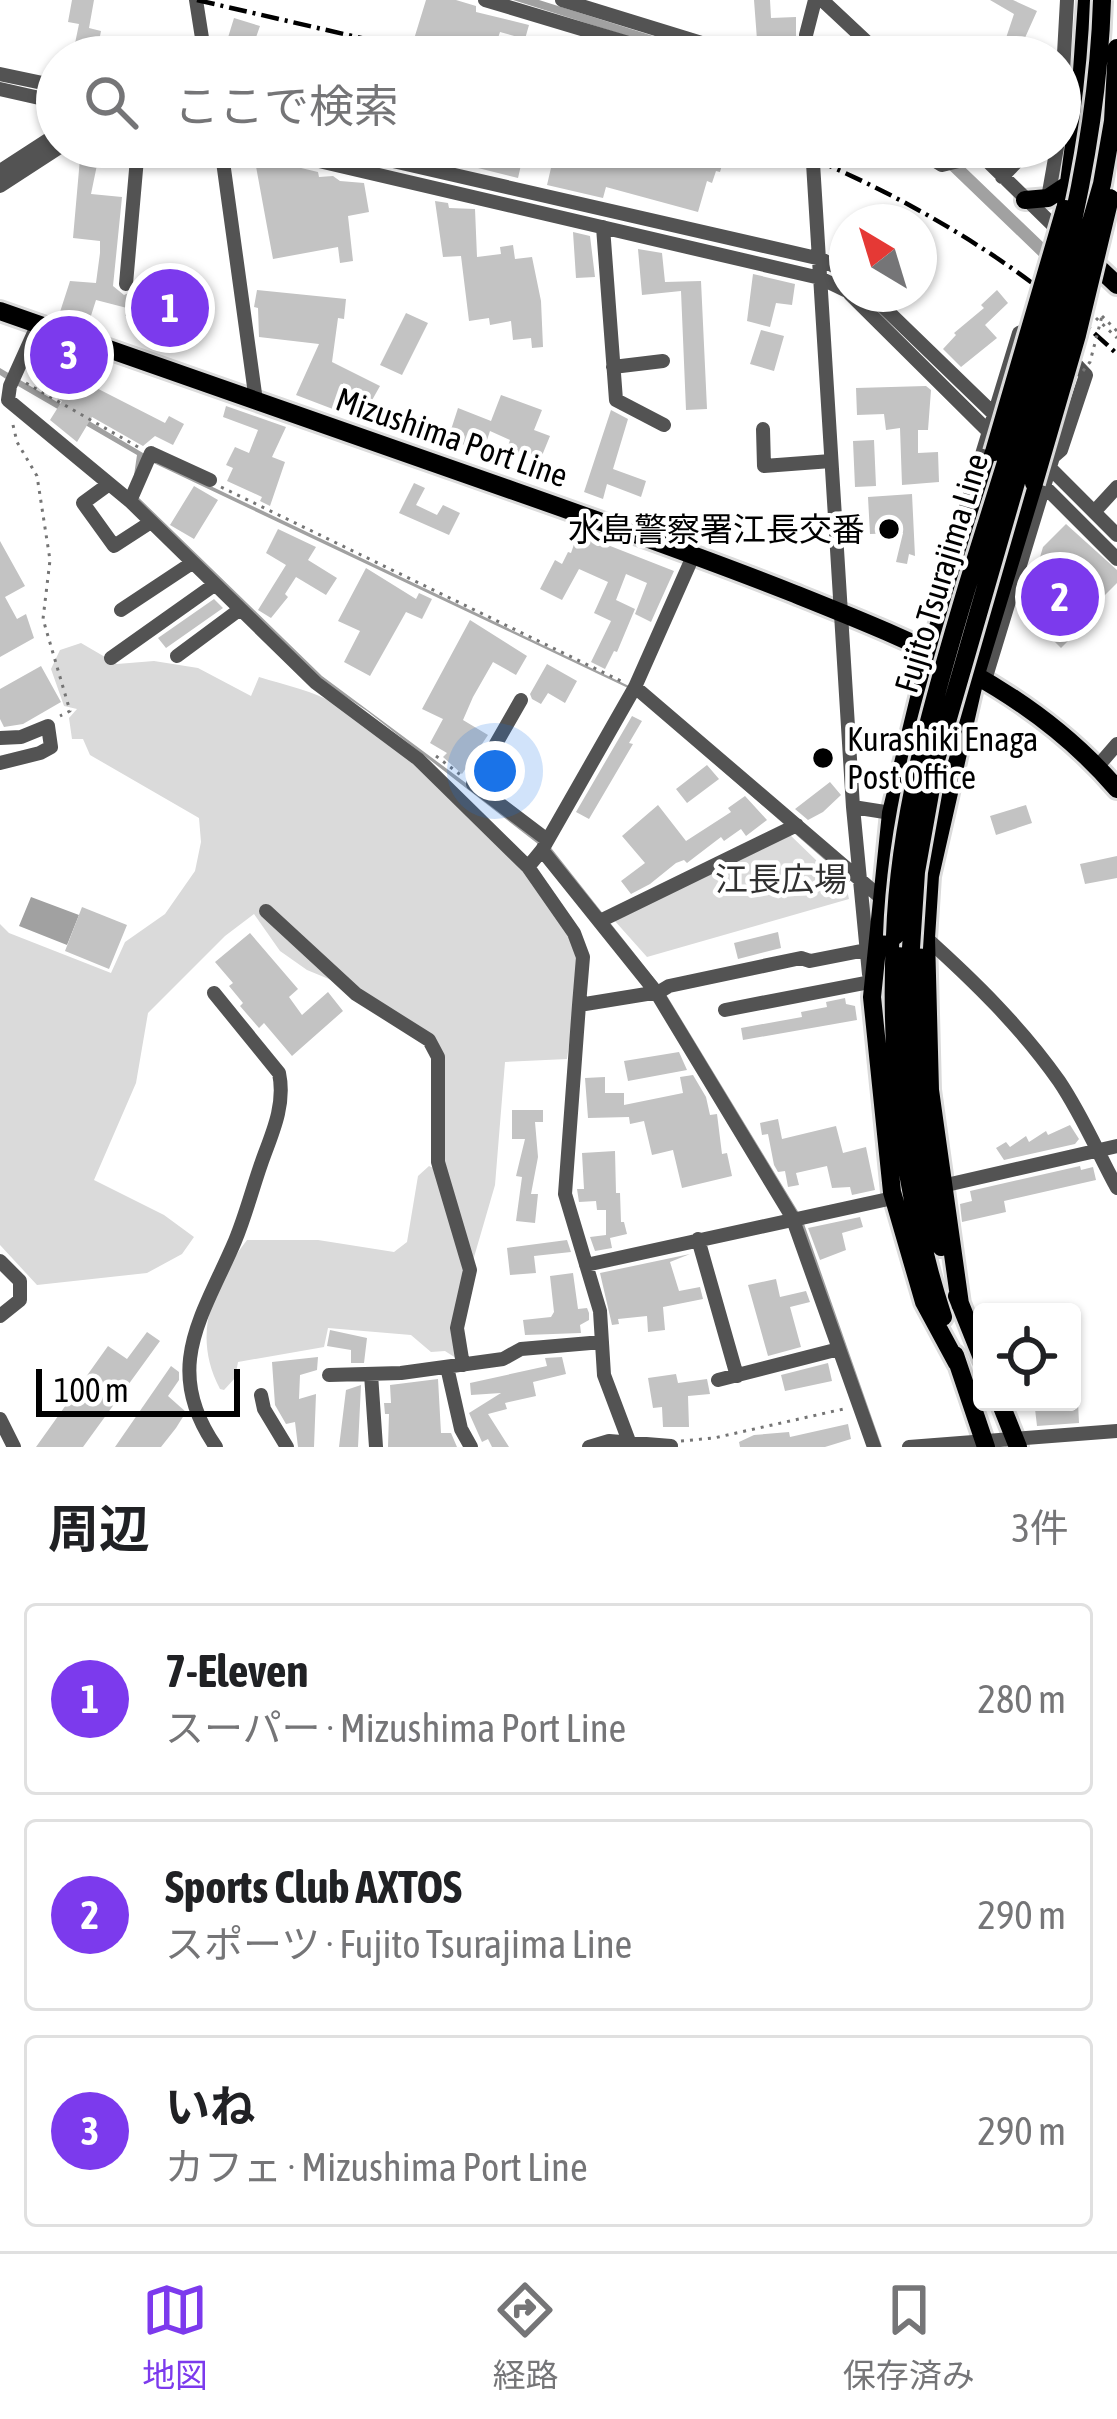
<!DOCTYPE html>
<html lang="ja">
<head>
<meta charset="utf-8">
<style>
	:root { --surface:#fff; --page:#f6f6f6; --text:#202124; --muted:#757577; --line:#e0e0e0; --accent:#7c3aed }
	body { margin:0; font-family:"Asap Condensed","Noto Sans JP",sans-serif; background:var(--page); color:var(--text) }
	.controls { position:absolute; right:36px; bottom:36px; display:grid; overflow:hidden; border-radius:12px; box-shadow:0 3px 9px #0004 }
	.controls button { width:108px; height:108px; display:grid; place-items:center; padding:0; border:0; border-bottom:3px solid var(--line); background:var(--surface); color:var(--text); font:60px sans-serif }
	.compass { position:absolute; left:829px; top:204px; width:108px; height:108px; border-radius:50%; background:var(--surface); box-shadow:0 3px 9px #0004; rotate:322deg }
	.scale { position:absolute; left:36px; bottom:30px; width:204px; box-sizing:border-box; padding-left:12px; border:6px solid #000; border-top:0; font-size:33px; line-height:42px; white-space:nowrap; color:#000; -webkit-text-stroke:9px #fff; paint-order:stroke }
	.you { position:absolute; left:495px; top:771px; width:42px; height:42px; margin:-30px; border:9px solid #fff; border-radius:50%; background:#1a73e8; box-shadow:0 0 0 18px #1a73e833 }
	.badge { display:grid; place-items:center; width:78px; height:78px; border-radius:50%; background:var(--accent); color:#fff; font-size:39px; font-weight:700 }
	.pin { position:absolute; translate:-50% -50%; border:6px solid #fff; box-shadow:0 3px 12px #0006 }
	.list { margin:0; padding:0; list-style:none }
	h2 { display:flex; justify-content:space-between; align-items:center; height:156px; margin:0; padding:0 48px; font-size:51px }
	h2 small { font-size:39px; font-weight:400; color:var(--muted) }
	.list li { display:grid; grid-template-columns:78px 1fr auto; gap:36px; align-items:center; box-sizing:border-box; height:192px; margin:0 24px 24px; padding:0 24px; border:3px solid var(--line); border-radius:12px }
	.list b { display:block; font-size:45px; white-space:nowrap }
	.list p { margin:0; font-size:39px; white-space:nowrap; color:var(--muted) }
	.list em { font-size:39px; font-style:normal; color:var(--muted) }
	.icon { flex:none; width:66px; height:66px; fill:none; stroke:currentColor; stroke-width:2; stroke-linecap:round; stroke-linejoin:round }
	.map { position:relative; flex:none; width:1117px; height:1447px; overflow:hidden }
	.search { position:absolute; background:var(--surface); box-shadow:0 3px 9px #0004; left:36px; right:36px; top:36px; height:132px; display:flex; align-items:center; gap:30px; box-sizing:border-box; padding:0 42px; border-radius:66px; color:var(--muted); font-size:45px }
	.sheet { height:804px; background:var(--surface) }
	nav { display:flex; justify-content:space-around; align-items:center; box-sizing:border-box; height:168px; border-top:3px solid var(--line); background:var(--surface); font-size:33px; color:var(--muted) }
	nav a { display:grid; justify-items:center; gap:6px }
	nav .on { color:var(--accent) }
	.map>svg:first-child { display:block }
</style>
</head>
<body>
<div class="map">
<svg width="1117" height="1447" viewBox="0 0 1117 1447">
	<rect width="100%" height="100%" fill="#fff"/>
	<!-- green -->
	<path fill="#dadada" d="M81 643 117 664 154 661 198 668 251 696 259 677C285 685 314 691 337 705 397 740 555 884 574 948 582 976 571 1030 567 1059L505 1062 495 1185 472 1264 441 1159 442 1055 358 991 307 970 280 951 254 914 225 936 148 1013 136 1083 94 1180 164 1215 194 1237 182 1254 147 1273 37 1285 0 1245V924L9 933 111 973 125 942 165 914 195 871 201 842 199 818 90 755 83 739H72L69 718 77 709 64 706 51 669 60 650Z
		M788 833 847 890 849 899 647 957 614 920Z
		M429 1166 436 1169 466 1270 459 1360 445 1351 431 1352 411 1335 328 1328 324 1347 238 1362 235 1378 224 1390 220 1389C191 1334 213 1285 247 1240H318L394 1252 407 1242 418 1176Z"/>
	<!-- water -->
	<path fill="#a1a1a1" d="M513 0H539L720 57H694Z
		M921 147 948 151 1047 246 1043 260 939 160Z
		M0 368 148 456 629 686 850 875V882L628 688 143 458 138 497 322 676 548 844 664 991 802 1218 882 1447H877L797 1220 701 1058 538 844 367 711 319 679 135 501 132 489 137 455 6 379 0 375Z
		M31 897 79 915 67 945 19 926Z"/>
	<!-- building -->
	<path fill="#c3c3c3" d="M72 0H94L89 28 101 31 96 57 73 53 79 24 68 22Z
		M426 0H456L476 6V12L529 25 525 39 500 32 492 56 414 39Z
		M754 0H770L771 18 796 17V45L758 53Z
		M990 0H1013L1037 11 1024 40 1031 44 1024 57 1003 47 1014 14Z
		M234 18 260 26 249 57H222Z
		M81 147H127L125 164 98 160 91 194 122 197 113 286 124 295 137 289 193 303 184 328 141 313 138 320 125 316 127 308 96 300 89 322 60 312 70 281 96 283 100 253V241L73 238Z
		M478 147 524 152 518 178 474 167Z
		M620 147H686L724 158 720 172 716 171 712 183 707 181 698 212 606 187 603 198 547 185 554 155 583 162 590 149 617 154Z
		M263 159 318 172 319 177 333 176 340 181 364 183 369 212 348 216 353 261 340 263 338 247 273 259 255 161Z
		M435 201 448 203 449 208 475 209 477 257 501 254 500 247 513 245 515 259 532 257 541 301 543 347 532 348 531 338 513 340 511 321 490 325 489 318 469 321 461 256 443 257Z
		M573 232 590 236 595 277 576 278Z
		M638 249 662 253 665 282 701 281 707 409 686 410 681 291 642 295Z
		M753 274 795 284 792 305 776 303 770 327 747 321Z
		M257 290 346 299 344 319 338 318 332 362 380 386 371 402 346 390 338 411 296 395 319 344 259 337 258 308 254 307Z
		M997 290 1008 303 985 325 997 338 961 367 943 349 956 335 954 333 984 308 981 305Z
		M406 313 428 323 402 375 380 365Z
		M761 330 784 336 774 371 750 364Z
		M69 374 165 423 169 416 184 424 173 445 155 436 143 446 92 417 77 442 50 420 62 401 55 397Z
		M926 386 931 390 928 430H918V453L938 452 939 482 902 485 900 428 886 430 884 414 857 415 856 388Z
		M501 395 542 410 534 430 550 436 541 458 525 452 523 458 506 452 510 440 490 431 483 452 448 439 458 408 491 421Z
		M226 406 286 427 272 457 285 462 270 506 260 501 262 497 227 481 233 468 226 465 235 447 249 453 258 430 223 417Z
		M611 410 628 419 613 469 646 481 641 497 607 484 603 499 584 492Z
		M874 440 876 486 855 487 853 441Z
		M414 483 425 488 416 505 437 515 443 505 460 513 449 535 399 513Z
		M194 486 218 500 194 539 170 525Z
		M912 494 915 556 909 554 907 564 896 562 903 533 870 534 868 497Z
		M1066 524 1117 570V583L1099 601 1104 605 1091 618 1095 622 1085 632 1081 628 1061 648 1029 616 1033 612 1026 605 1043 547Z
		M278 529 316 547 308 560 337 578 326 595 296 577 285 594 288 597 271 618 258 610 286 565 266 553Z
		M579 530 602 537 600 542 674 571 651 622 635 614 647 583 626 574 616 600 635 609 617 652 614 651 605 669 591 662 611 621 594 613 608 582 579 569 562 600 540 589 555 560 562 564 568 552 571 553Z
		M0 541 25 586 5 597 17 619 26 614 34 638 0 657Z
		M366 568 416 599 419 593 432 599 422 619 406 612 370 676 344 662 360 631 338 621Z
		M214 599 223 608 166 648 158 638Z
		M470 620 527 656 516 675 493 662 473 697 463 720 488 735 462 774 443 757 447 753 430 743 443 719 422 709Z
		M547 664 577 681 565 703 548 693 541 704 532 699 530 694Z
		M41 666 61 702 23 724 4 727 0 719V689Z
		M632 716 642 721 629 743 633 744 589 819 576 812Z
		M707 765 719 779 687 803 676 789Z
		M830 782 841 795 823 812 808 820 795 809Z
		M745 796 767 820 746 836 741 829 724 841 721 837 687 863 684 860 676 863 650 884 631 894 621 881 645 863 622 836 658 805 686 841 731 812 728 808Z
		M1026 805 1032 823 996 835 990 816Z
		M1117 856V878L1085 884 1080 864Z
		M82 907 127 925 109 969 65 951Z
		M778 932 781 948 738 959 734 943Z
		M250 933 298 989 289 997 302 1015 328 992 343 1011 292 1056 264 1023 259 1028 240 1006 243 1003 229 986 233 983 215 962Z
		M845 998 846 1004 855 1006 857 1020 743 1040 741 1028 802 1017 801 1012 827 1007 826 1002Z
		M679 1052 687 1070 628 1081 624 1061Z
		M693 1075 706 1097 710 1115 717 1114 722 1154 727 1153 732 1176 682 1188 673 1150 652 1155 644 1121 630 1124 629 1117 588 1118 585 1078 605 1077V1093H624V1105L683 1093 680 1077Z
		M512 1110H543V1122H535L538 1157 531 1194H538L535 1223 516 1221 522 1177 516 1176 525 1139H512Z
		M778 1119 782 1139 836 1126 843 1153 866 1147 875 1190 852 1195 850 1187 832 1188 827 1166 796 1173 799 1185 788 1187 785 1171 778 1172 774 1165 768 1134 762 1135 760 1123Z
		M1070 1125 1079 1139 1075 1144 1004 1160 996 1148 1006 1142 1010 1147 1026 1136 1029 1142 1046 1131 1048 1135Z
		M615 1151 616 1193H620L621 1222H624L627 1234 610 1238 612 1248 595 1251 590 1237 606 1235V1210H597L596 1201 579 1202 577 1189H584L582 1153Z
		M1080 1166 1081 1170 1093 1167 1096 1180 1004 1201 1006 1212 962 1222 960 1204 972 1201 970 1191Z
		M860 1217 863 1227 842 1233 846 1250 820 1260 808 1228Z
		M567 1240 571 1252 534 1256 536 1273 510 1275 507 1248Z
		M690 1254 670 1262 679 1291 700 1287 703 1299 663 1307 665 1330 648 1332 647 1316 618 1319 619 1324 612 1325 600 1273Z
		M573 1273 578 1309 587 1308 589 1313V1320L580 1325 581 1333 525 1335 523 1320 551 1317 554 1312 550 1276Z
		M776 1279 780 1297 806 1291 810 1302 790 1307 801 1347 768 1356 748 1285Z
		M330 1330 367 1338 364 1363H351V1350L327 1346Z
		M147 1332 160 1341 83 1447H36L108 1346 127 1359Z
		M318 1357 317 1370 300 1375 299 1399 316 1394 314 1447H298L295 1422 286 1424 275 1405 272 1362Z
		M562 1357 566 1374 533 1382 536 1396 505 1403 507 1409 488 1414 509 1447H492L488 1439 482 1442 469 1413 501 1393 471 1395 470 1383 547 1366 545 1358Z
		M828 1363 832 1381 785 1391 781 1375Z
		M171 1366 179 1372V1380L168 1396 186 1412 176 1428 161 1447H115Z
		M676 1374 678 1383 707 1379 710 1394 688 1396 689 1427H663L662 1407 653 1408 648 1378Z
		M438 1379 441 1433H451L457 1447H388L389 1414H385L384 1403H391L390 1385Z
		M361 1385 358 1447H339L346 1390Z
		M1078 1402 1079 1423 1037 1426 1035 1409H1041V1405Z
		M848 1424 851 1439 825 1447H740L739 1442 754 1435 789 1432 790 1437Z"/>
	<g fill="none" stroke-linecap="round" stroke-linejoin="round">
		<!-- minor-tunnel -->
		<path stroke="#d9d9d9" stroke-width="14" stroke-dasharray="14 7" stroke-linecap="butt" d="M1075 20 1117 19"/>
		<defs>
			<path id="major" d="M1025 200 1048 198 1066 186
				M1064 220 1080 100 1087 0
				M1085 255 1117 285
				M0 311C171 371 343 431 514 491 608 524 702 557 795 594 915 642 1030 687 1117 789
				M895 936C889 1066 903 1194 943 1317
				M911 948C908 1047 915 1151 941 1247
				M957 1296 982 1358
				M960 1304 930 1090 926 938 930 876 976 674 1034 483
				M955 1355 986 1447
				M957 1363 924 1302 892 1192 872 997 891 813 931 649 994 452
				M1000 1402 1018 1447"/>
		</defs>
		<!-- major casing -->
		<use href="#major" stroke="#dbdbdb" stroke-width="24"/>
		<!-- path -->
		<path stroke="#757575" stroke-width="3" stroke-dasharray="3 6" stroke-linecap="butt" d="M1102 316 1117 331
			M1096 318 1117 338
			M26 383 138 447
			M13 425 17 442 37 476 50 560 43 619 70 711 60 716
			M221 487 623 682
			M436 756 462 776
			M681 1441 714 1438 848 1408"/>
		<!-- minor -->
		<path stroke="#535353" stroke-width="14" d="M196 0 205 57
			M485 0 675 57
			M562 0 747 57
			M822 0 883 57
			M808 57 806 35 815 0
			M0 74 57 86
			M0 89 57 102
			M1060 126 1067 0
			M221 147 256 401
			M259 147 820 278 847 291
			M332 147 821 259 847 273
			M812 147 853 807 869 974
			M913 147 942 165 963 160 977 150
			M973 147 1063 235
			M0 171 57 134
			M1002 177 1031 147
			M0 186 60 147
			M1048 198 1057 147
			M603 227 616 400 664 425
			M126 284 138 147
			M850 294 991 434
			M870 294 998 418
			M38 324 10 386 8 400 130 501 316 683 418 759 528 867 574 933 583 957 579 1005
			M613 367 663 361
			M763 429 764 466 831 461
			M1048 466 1117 535
			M1041 483 1117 559
			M109 484 83 503 114 546 151 522
			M130 501 151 453 210 480
			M1094 512 1117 487
			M944 579 1019 333 1031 328
			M121 610 192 563
			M177 656 239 610
			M111 658 214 585
			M985 680 1053 457 1061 450 1086 375 1068 356
			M635 687 886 902
			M521 700 473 784 546 839
			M0 738 21 737 48 726 51 747 40 753 0 763
			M1098 766 1117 744
			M853 807 891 813
			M542 850 656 992 792 1217 874 1447
			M528 867 542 850 635 687 694 554
			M266 911 356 994 429 1040 438 1057V1162L470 1270 457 1328 463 1365
			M600 921 797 825
			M925 937C974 981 1021 1027 1059 1081 1082 1115 1098 1153 1117 1188
			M214 993 279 1073C285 1101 275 1127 265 1153 254 1182 247 1212 235 1241 203 1316 161 1368 216 1447
			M725 1010 870 982
			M942 1186 1117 1146
			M698 1239 737 1376
			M0 1261 20 1281V1300L0 1316
			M586 1265 893 1198
			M447 1367 461 1429 471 1447
			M371 1374 376 1447
			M329 1375 401 1373 503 1359 521 1349 602 1342
			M718 1380 839 1349
			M261 1395 264 1409 287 1447
			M0 1419 14 1447
			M630 1444 604 1375 600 1311 565 1194 579 1005 659 992 669 986 801 958 810 961 866 950
			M589 1447 609 1441 671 1446
			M909 1447 1117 1431"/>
		<!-- major -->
		<use href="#major" stroke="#000" stroke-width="18"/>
		<!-- rail -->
		<path stroke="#000" stroke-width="4.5" stroke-dasharray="18 6 3 6" stroke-linecap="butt" d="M197 0 443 57
			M785 147C907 196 1021 263 1117 354"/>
		<defs>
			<path id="major-bridge" d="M994 452 1065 209
				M1034 483 1077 335 1110 198
				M895 936C899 816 933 701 967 587 1026 395 1096 203 1102 0
				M911 948 916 872 936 760 1102 184 1113 121 1117 48"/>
		</defs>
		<!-- major-bridge casing -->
		<use href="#major-bridge" stroke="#dbdbdb" stroke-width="24" stroke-linecap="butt"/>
		<!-- path-bridge -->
		<path stroke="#757575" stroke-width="3" stroke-dasharray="3 6" stroke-linecap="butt" d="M1083 371 1090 362 1102 316"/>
		<!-- major-bridge -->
		<use href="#major-bridge" stroke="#000" stroke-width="18"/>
	</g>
	<!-- markers -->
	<g fill="#000" stroke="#fff" stroke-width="4.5">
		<circle cx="889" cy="529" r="12"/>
		<circle cx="823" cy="758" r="12"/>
	</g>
	<g text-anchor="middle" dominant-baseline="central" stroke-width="9" stroke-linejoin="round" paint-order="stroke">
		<!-- street labels -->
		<g font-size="33" fill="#000" stroke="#fff">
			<text transform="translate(452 437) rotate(19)">Mizushima Port Line</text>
			<text transform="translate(941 573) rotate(-73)">Fujito Tsurajima Line</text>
		</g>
		<!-- poi labels -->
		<g font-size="33" fill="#000" stroke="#fff" text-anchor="end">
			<text x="865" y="529">水島警察署江長交番</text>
			<text x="847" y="739" text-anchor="start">Kurashiki Enaga<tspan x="847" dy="38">Post Office</tspan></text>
		</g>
		<!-- park labels -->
		<g font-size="33" fill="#313131" stroke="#fff">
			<text x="781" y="879">江長広場</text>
		</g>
	</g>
</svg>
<div class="controls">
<button><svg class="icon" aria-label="locate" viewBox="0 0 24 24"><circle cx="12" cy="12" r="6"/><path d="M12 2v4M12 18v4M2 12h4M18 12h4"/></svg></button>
</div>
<svg class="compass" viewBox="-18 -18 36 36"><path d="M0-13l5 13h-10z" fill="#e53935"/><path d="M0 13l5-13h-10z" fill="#757577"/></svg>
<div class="scale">100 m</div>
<div class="you"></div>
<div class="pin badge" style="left:170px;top:308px">1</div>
<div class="pin badge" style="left:1060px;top:597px">2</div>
<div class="pin badge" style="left:69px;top:355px">3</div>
<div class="search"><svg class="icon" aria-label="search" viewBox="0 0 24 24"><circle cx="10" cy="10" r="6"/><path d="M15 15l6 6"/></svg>ここで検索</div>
</div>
<section class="sheet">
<h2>周辺<small>3件</small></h2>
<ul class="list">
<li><span class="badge">1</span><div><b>7-Eleven</b><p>スーパー · Mizushima Port Line</p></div><em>280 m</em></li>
<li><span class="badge">2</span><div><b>Sports Club AXTOS</b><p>スポーツ · Fujito Tsurajima Line</p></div><em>290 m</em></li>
<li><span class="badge">3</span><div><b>いね</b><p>カフェ · Mizushima Port Line</p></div><em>290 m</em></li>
</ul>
</section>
<nav>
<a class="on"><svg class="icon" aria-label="map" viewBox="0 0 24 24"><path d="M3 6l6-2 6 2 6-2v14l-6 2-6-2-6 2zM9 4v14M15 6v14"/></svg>地図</a>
<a><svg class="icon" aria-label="directions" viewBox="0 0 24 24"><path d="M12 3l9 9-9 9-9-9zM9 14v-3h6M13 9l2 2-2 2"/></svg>経路</a>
<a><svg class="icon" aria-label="saved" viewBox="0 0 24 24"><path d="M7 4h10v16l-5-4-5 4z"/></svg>保存済み</a>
</nav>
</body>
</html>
